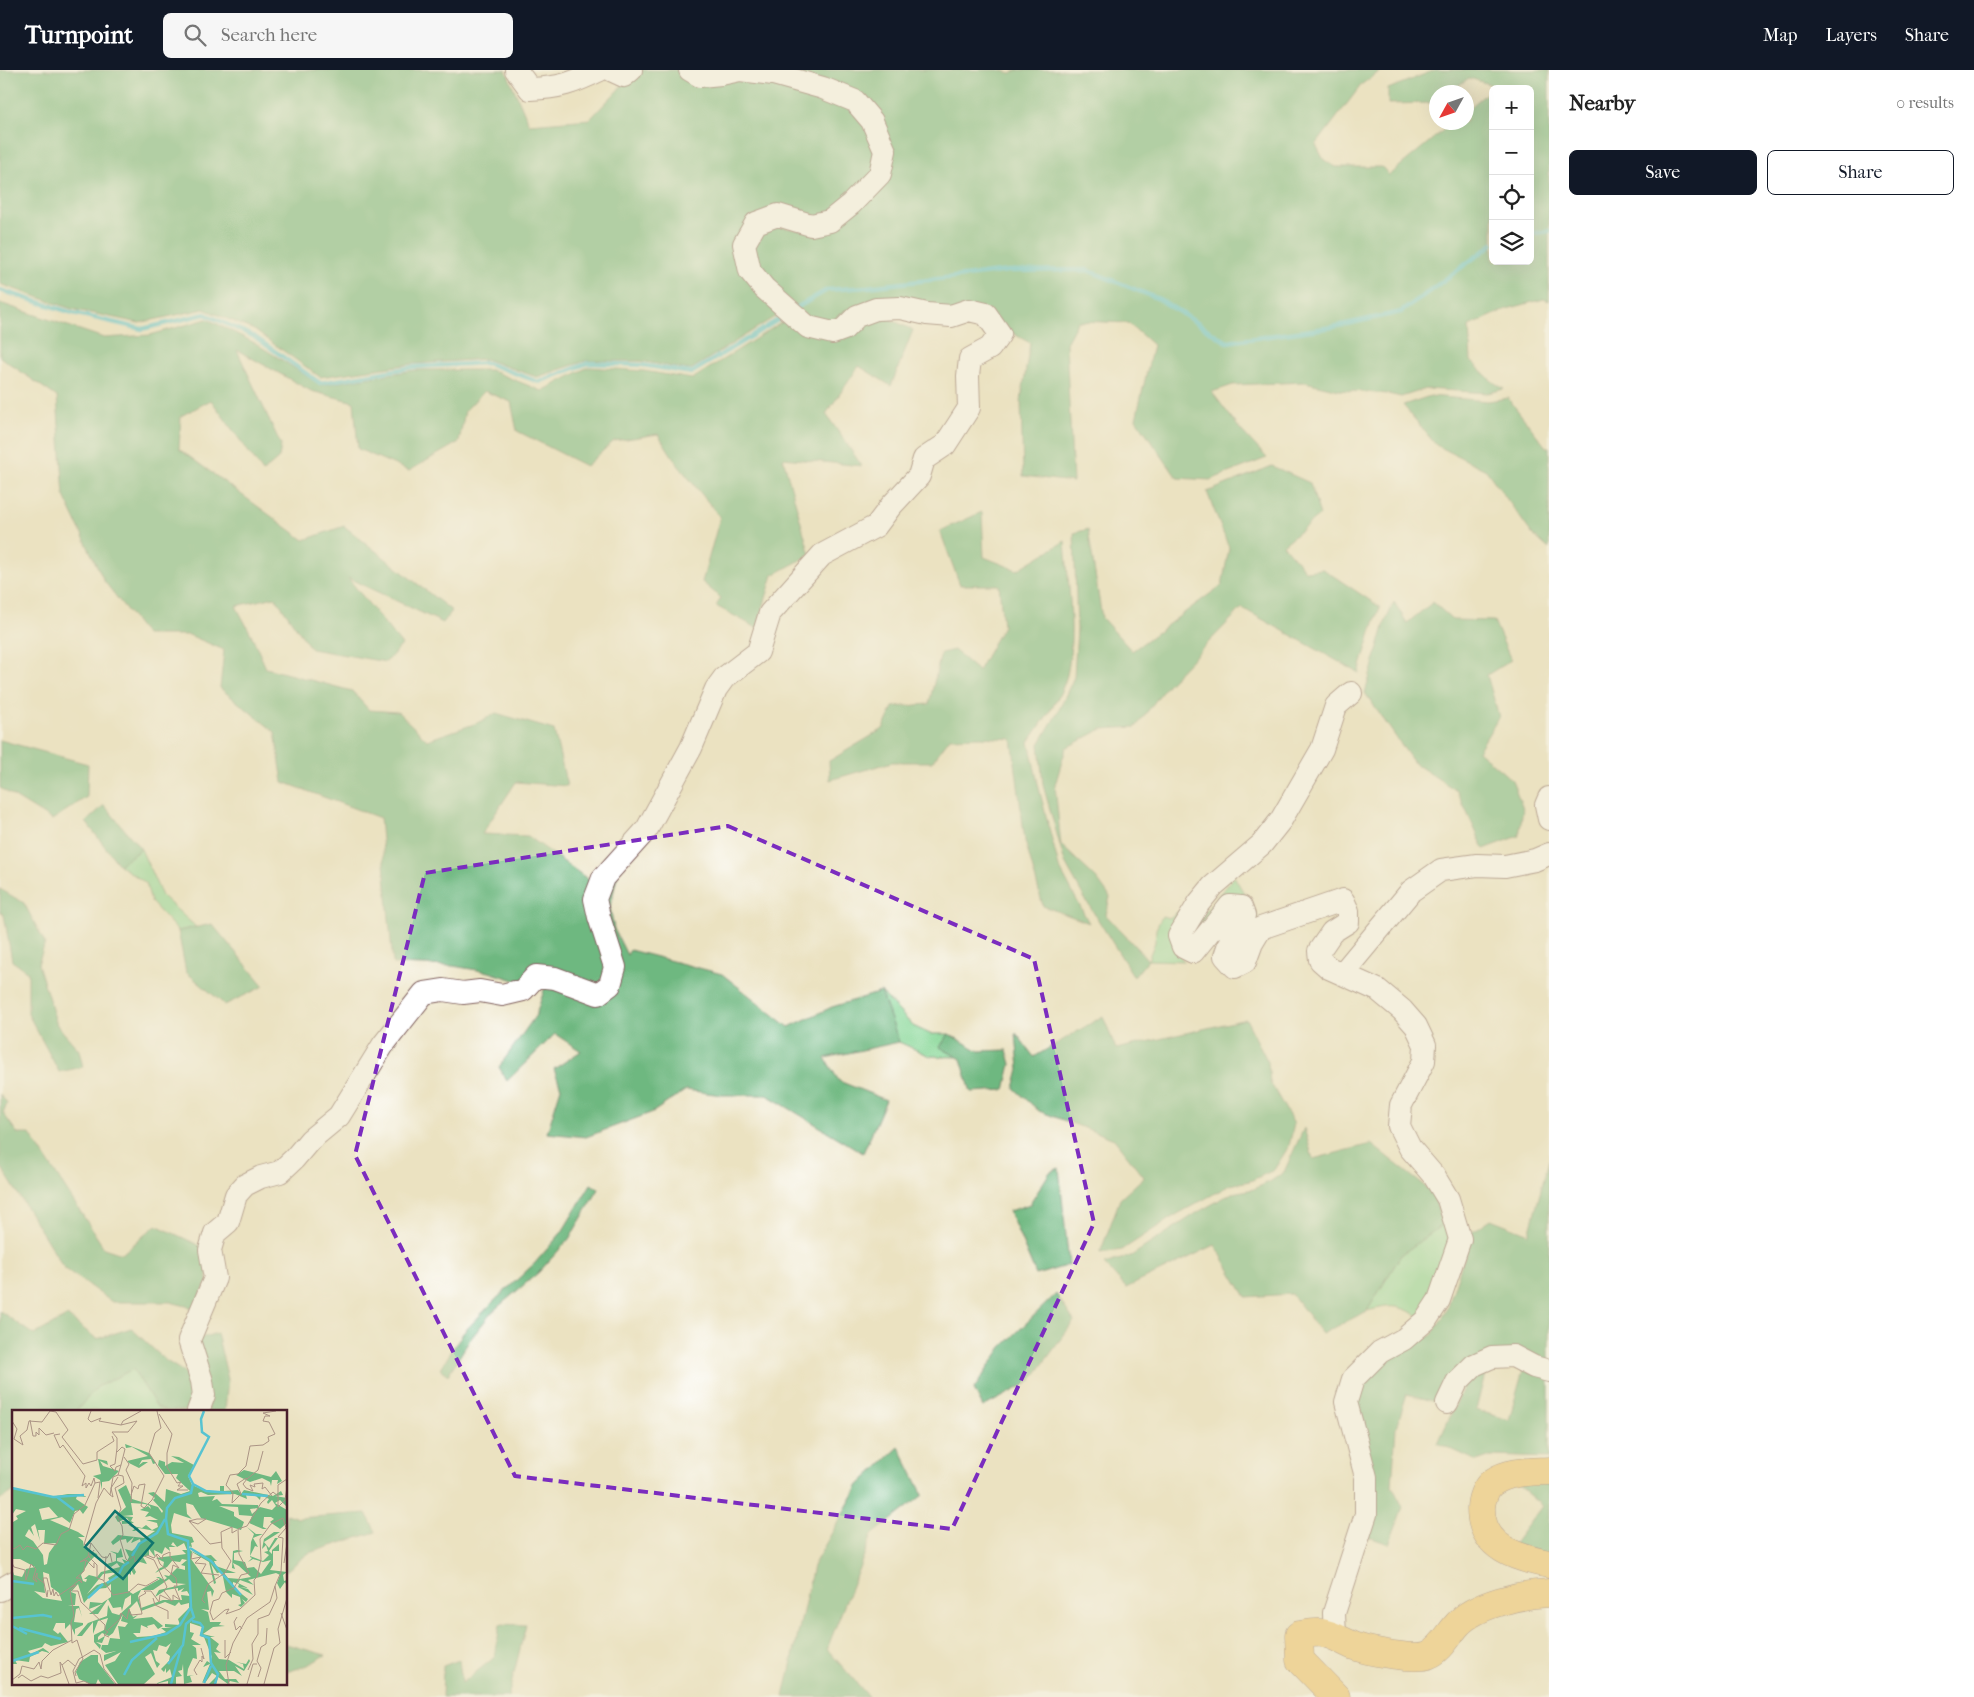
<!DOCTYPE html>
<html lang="en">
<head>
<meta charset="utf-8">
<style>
	:root { --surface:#fff; --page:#f6f6f6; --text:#222; --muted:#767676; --line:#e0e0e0; --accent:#111827 }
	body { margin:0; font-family:"IM FELL French Canon",serif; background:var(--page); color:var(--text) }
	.controls { position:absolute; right:15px; top:15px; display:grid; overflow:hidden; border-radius:8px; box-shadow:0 5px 20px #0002 }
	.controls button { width:45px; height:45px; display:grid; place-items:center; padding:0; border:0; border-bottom:1px solid var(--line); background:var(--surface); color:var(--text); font:25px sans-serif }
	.compass { position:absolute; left:1429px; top:15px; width:45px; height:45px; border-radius:50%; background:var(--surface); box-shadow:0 5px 20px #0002; rotate:230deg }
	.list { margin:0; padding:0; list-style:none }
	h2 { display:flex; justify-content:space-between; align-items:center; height:65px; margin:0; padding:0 20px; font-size:21px }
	h2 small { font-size:16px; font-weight:400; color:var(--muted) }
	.actions { display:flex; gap:10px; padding:15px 20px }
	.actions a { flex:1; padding:11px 0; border:1px solid var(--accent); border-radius:8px; text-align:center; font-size:18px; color:var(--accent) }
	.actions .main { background:var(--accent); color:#fff }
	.icon { flex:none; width:28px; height:28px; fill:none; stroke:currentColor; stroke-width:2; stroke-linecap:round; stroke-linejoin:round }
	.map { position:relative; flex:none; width:1549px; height:1627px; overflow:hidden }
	header { display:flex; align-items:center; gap:30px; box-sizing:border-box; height:70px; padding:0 25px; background:var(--accent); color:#fff }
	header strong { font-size:24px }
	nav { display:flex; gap:28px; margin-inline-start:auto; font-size:18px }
	.search { width:350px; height:45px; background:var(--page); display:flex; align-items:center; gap:12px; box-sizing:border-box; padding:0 18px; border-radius:8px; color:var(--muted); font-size:19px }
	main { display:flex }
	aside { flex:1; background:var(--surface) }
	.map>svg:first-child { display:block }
</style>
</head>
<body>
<header>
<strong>Turnpoint</strong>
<div class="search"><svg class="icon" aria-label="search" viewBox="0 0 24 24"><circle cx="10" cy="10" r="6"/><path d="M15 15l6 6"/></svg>Search here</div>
<nav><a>Map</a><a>Layers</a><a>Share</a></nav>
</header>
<main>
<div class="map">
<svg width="1549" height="1627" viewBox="0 0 1549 1627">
	<rect width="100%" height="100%" fill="#fff"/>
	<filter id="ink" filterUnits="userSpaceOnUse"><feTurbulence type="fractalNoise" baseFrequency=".02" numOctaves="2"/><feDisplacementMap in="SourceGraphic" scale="10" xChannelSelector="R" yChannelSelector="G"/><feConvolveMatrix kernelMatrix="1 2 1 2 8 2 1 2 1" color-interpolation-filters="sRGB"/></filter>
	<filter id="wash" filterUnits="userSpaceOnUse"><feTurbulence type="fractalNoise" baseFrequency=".0096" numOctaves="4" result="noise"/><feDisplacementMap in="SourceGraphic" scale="20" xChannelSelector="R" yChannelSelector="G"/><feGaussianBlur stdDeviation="1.12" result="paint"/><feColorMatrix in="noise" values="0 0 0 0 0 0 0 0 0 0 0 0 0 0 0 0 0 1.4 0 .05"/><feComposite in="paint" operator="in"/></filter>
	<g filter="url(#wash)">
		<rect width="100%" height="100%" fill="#ebe2c1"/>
		<!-- green -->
		<path fill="#88d797" stroke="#697b61" d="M141 779 162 826 196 857 178 861 151 832 146 813 119 795Z
			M1234 806 1260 851 1247 853 1195 872 1191 860Z
			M1189 834 1177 883 1184 891 1148 890 1155 872 1156 859 1162 846 1169 848Z
			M881 922 913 956 930 964H949L940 977 957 987 930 986 899 972Z
			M1443 1154 1451 1172 1438 1196 1429 1226 1419 1246C1396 1234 1392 1235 1367 1241L1401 1185Z
			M133 1299 157 1337 166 1341H76L97 1317Z"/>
		<!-- forest -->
		<path fill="#6eb880" stroke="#5c6c56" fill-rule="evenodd" d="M0 0H506L529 54 590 49 637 0H682L721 8 821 22 868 50 878 102 828 149 797 147 736 171 784 241 690 300 641 291H585L537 307 485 289 411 294 320 307 254 260 204 239 139 253 72 239 0 214Z
			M763 0H999L1011 3 1019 0H1382L1362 14 1316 75 1324 90 1336 97H1382L1389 105 1452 53 1466 52 1467 40 1495 16 1469 8 1449 22H1436V32L1434 33 1388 34V19L1435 0H1549V231L1544 229 1507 239 1469 256 1471 291 1492 311 1504 319 1488 323 1426 319 1401 327 1388 324 1339 320 1305 312 1233 315 1212 322 1240 359 1267 388 1210 410 1177 408 1136 349 1153 275 1128 253 1078 251 1066 273 1073 412 1023 406 1021 331 1030 273 1005 259 917 233 836 258 817 256 756 200 752 166 764 154 804 161 877 112 872 42ZM1493 19H1530V191H1493Z
			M0 233 104 268 150 265 207 249 255 273 321 315 416 300H490L542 321 588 297 644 301 692 309 790 247 805 262 877 243 913 260 891 316 859 296 826 344 862 396 783 388 810 485 773 505 757 558 716 536 721 528 702 512 720 447 678 395 658 364 614 371 586 396 517 361 511 332 484 321 465 341 459 372 409 401 358 379 354 332 311 321 237 280 281 375 279 388 263 402 211 330 181 346 179 379 304 470 344 456 452 541 443 553 348 508 402 575 386 592 311 579 275 527 236 536 251 564 266 598 352 621 369 640 398 642 427 670 477 653 496 643 554 660 567 716 516 712 482 764 528 766 589 810 590 842 607 900 599 915 521 912 489 902 453 896 393 894 380 748 283 712 275 662 220 618 224 580 189 565H146L104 511 64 426 57 327 0 287Z
			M1430 326 1488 331 1508 328 1546 377H1549V479L1532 464 1486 400 1436 375 1403 335Z
			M1272 396 1310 413 1320 445 1283 475 1306 501 1323 499 1380 537 1373 556 1359 603 1242 538 1167 615 1136 657 1102 659 1066 678 1055 715 1061 775 1097 809 1110 827 1106 845 1148 890 1134 907 1085 829 1065 793 1043 715 1039 674 1058 642 1074 607 1077 559 1074 463 1088 459 1102 548 1132 581 1222 515 1229 478 1207 422Z
			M982 442 984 487 1017 500 1065 471C1068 512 1076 565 1067 605 1061 629 1042 652 1029 672L1039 718 1059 797 1089 853 1043 836 1025 771 1012 669 981 667 950 668 932 692H892L830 710 829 691 883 659 893 637 929 634 941 583 954 580 978 601 1003 556 999 515H960L940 461Z
			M1394 532 1407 553 1433 532 1453 550 1494 551 1511 590 1487 605 1499 647 1478 681 1512 710 1523 739 1519 766 1484 779 1457 721 1414 693 1365 623 1385 553Z
			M0 670 88 694 87 727 52 750 0 718Z
			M104 735 141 779 119 795 86 752Z
			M620 794 610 837 614 859 627 885 630 880 722 904 789 957 832 937 881 922 899 972 825 988 839 1011 886 1030 863 1083 767 1025H722L686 1020 653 1042 586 1067 547 1063 561 1018 554 999 581 981 555 964 507 1011 499 997 536 945 546 914 614 918 599 828Z
			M0 819 24 833 45 873 38 894 57 955 79 980 83 997 59 1002 28 944V902L12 891 4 845 0 842Z
			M212 854 264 916 225 935 186 902 178 861Z
			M1103 946 1116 979 1246 949 1268 992 1270 1012 1294 1054 1289 1076 1274 1100 1250 1111 1230 1115 1174 1146 1122 1180 1100 1183 1120 1129 1144 1107 1114 1069 1039 1041 1014 1018 1019 999 1016 963 1034 987Z
			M949 964 979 981 1007 980 1011 994 1005 1020 971 1022 961 989 940 977Z
			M0 1024 7 1033 3 1043 18 1064H30L104 1178 122 1184 156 1155 205 1178 208 1211 194 1238 170 1232H112L64 1198 0 1095Z
			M1304 1058 1313 1089 1371 1074 1432 1122 1443 1154 1401 1185 1367 1241 1322 1264 1292 1224 1246 1227 1215 1175 1126 1218 1104 1194 1131 1186 1198 1142 1232 1123 1254 1119 1271 1111 1284 1102Z
			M1549 1090V1297L1514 1280 1440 1333 1407 1324 1396 1358 1392 1416 1403 1437 1389 1474 1363 1465 1357 1318 1388 1287 1412 1277 1432 1265 1446 1242 1467 1179 1466 1166 1491 1149 1529 1164Z
			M1059 1098 1069 1195 1036 1205 1009 1141 1030 1134 1050 1102Z
			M591 1114 599 1119 569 1169 539 1202 492 1242 469 1271 448 1305 440 1299 463 1263 492 1233 535 1193 562 1162Z
			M1056 1224 1074 1251 1030 1312 983 1337 974 1319 1002 1277Z
			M0 1241 34 1265 67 1246 97 1269 131 1258 165 1290 193 1308 192 1341H166L157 1337 133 1299 97 1317 76 1341H14V1421L0 1430Z
			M217 1263 228 1309 225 1341H202L194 1270Z
			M1486 1300 1476 1340 1509 1350 1523 1300 1549 1306V1388L1491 1386 1477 1391 1438 1373 1465 1314Z
			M899 1377 923 1425 872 1465 827 1579 869 1627H784L813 1496 859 1415Z
			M1549 1410V1486L1513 1475 1542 1436 1516 1414Z
			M366 1443 376 1462 309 1483 286 1501V1444L298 1448Z
			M500 1554 526 1555 508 1627H442L443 1596 459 1590 462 1613 495 1587Z
			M286 1574 326 1585 306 1596 286 1602Z"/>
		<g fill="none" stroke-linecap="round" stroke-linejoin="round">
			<!-- stream -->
			<path stroke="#57c3d1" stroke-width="4.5" d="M1530 164 1549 161
				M0 220 73 243 142 259 205 244 255 267 320 313 413 297 487 293 539 312 588 293 642 295 691 303 786 245
				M796 238 827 220 867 217 1009 201 1087 200 1159 229 1227 272 1333 257 1401 242 1493 174"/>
		</g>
	</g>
	<g filter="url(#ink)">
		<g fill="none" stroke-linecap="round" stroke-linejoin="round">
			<defs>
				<path id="minor" d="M516 0 530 19C560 18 573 13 600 0
					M611 0 624 6 631 0
					M1549 728 1546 735 1549 749
					M1342 904 1411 821 1441 800 1477 795 1505 796 1535 790 1549 784
					M1447 1333 1457 1312 1474 1295 1492 1287 1513 1286 1534 1297 1549 1301
					M198 1341 204 1325 202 1311 189 1270 215 1208 210 1180 215 1163 228 1152 236 1125 245 1115 261 1107 280 1102 294 1089 310 1070 339 1046 383 975 424 923 443 920 463 923 480 921 502 925 523 920 536 906 555 908 598 924 610 915 615 897 599 847 595 829 603 808 647 759 691 678 716 619 724 608 758 582 770 543 822 485 876 456 891 436 919 406 924 389 945 375 969 338 968 306 970 289 990 278 1000 264 986 244 969 240 951 246 927 244 900 238 876 239 857 246 844 259 833 263 808 257 764 218 750 201 744 174 756 153 778 145 811 155 830 151 851 134 880 104 885 81 872 51 855 31 823 18 773 4 740 0 721 4 700 6 690 0
					M0 1520 14 1512
					M1335 1567 1334 1543 1366 1444V1407L1346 1332 1353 1309 1380 1282 1404 1269 1426 1250 1439 1230 1460 1169 1448 1129 1434 1106 1410 1078 1399 1056 1401 1035 1424 991 1425 975 1416 956 1402 940 1378 920 1329 898 1320 890 1319 881 1332 862 1348 852V841L1343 830 1261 858 1252 873 1245 892 1235 897 1225 886 1231 868 1240 856 1244 845 1241 837 1230 836 1193 882 1183 877 1179 866 1199 833 1213 816 1262 774 1281 750 1322 679 1336 636 1351 623"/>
				<path id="major" d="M1549 1401C1530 1402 1509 1401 1493 1412 1485 1417 1481 1430 1481 1439 1481 1478 1517 1488 1549 1494
					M1336 1627 1300 1590 1299 1565C1306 1564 1315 1562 1322 1563 1335 1565 1345 1573 1357 1577 1371 1582 1415 1590 1428 1585 1441 1580 1448 1565 1457 1555 1475 1534 1523 1524 1549 1523"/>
			</defs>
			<!-- minor casing -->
			<use href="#minor" stroke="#826360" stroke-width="24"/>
			<!-- major casing -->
			<use href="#major" stroke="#826360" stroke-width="29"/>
			<!-- minor -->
			<use href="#minor" stroke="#fff" stroke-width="22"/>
			<!-- major -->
			<use href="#major" stroke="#f1c369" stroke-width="28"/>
		</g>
	</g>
	<!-- marked area -->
	<path d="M0 0H1549V1627H0ZM728 756 1034 889 1094 1153 952 1459 515 1406 355 1085 425 803Z" fill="#ebe2c1" fill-opacity=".55" fill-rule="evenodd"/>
	<path fill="none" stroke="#7b2cbf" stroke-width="4" stroke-dasharray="10 6" stroke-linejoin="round" d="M728 756 1034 889 1094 1153 952 1459 515 1406 355 1085 425 803Z"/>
	<!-- overview -->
	<g transform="translate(12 1340)">
		<rect width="275" height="275" fill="#ebe2c1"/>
		<path d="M113 34 137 43 144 53 141 54 139 49 130 50 127 55 131 52H136L127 58 117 53 115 51 136 46 120 37 114 38ZM159 46 167 47 182 55 176 66 180 75 194 81 208 82V76H212V81L226 80 229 84 232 80 261 86 269 81 271 85 263 86 275 88V97L268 90 263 93 275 100V113L268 119 258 112 262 109 259 107H252L251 117 255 119H251L237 113 240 106 227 105 226 97 207 96 222 102V106L232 112 229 120 189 108 181 95 174 93 175 104 180 109 162 103 159 115 160 123 180 127 182 132 179 133 180 137 176 136 179 141 190 146 199 145 205 151H202L204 156 224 163H212L216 168 228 169 239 167 227 156 221 153 223 159 220 158 221 141 225 140 231 141 222 143V150L233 152 235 158 242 157 249 164 259 150 251 152 241 149 236 152 240 148 238 147 239 132 242 124 235 117 244 124H251L241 128 246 137 243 136 238 146 251 151 257 145 252 142 256 141 254 135 250 139 252 129 262 122H268L252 132 257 138 263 128H266L257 141 260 144V140L267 134V141H261V155L258 160 275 162 271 165 272 171 275 170V176L273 172 268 179 265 173 268 165 264 163 236 170 242 175 228 170 226 173 236 178 228 177 236 179 241 185 226 177 227 174 221 172V177L236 189 234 192 230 189 233 193 229 197 226 195 229 194 228 187 220 184V188L214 182 210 162 205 163 199 154 204 173 202 174 197 152 180 142 179 149 202 181 200 187 199 181 195 182 197 200 189 199 196 202 198 212H209L207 215 213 216 201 217 191 224 203 227H198L207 234 204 239 209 243 202 242 207 249 217 250 232 259 231 254 224 252 234 254 237 249 238 251 232 261 223 256 230 266 222 261H207L213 269H224L227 273 218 271 216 274 206 267 204 274H197L205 266 200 263 193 273V270L190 273 198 254 191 257 195 251 198 253 200 247 192 227 188 226 190 217 178 213V222L182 223 179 229 189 235H180L184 238 185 249 181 248 176 259 175 266 182 265 178 266 180 272 172 274 171 254 170 260 166 261 170 266 164 267V274H156V271L143 274 160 267 158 259 154 263V258L152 262 149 259 157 251 158 246 154 243 159 233 154 237 147 235 145 241 141 240 144 251 148 254 145 258 139 243 133 247 143 264 132 274H106L93 255 103 251 109 242 92 251V245L104 241 94 243 89 239 90 235H96L98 228 108 229 106 216 113 217 116 213 109 211 111 204 101 223 97 226 90 223 86 227V230L93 226 90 233 84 232 89 235 88 239 82 232V225L92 220 96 208 86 211 81 224V212L70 226H65L76 213 95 206 96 195 100 203 107 205 119 194V185L113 189 110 201 109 197 101 198 96 189 86 204H77L90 194 77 199 78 192 90 193 99 187V174L94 178 84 179 72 193 66 174 59 182 64 184 63 195 56 196H67L70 207 67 198 64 199 62 212 71 213V215L63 219V225L58 214 53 219V213H44L41 220 46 224 48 222 56 232 39 236 33 233 30 237 16 241 19 244 31 238 38 243 30 241 18 247 17 252 3 250 5 254H0V158L2 165 10 167 14 159 23 157 8 149H0L1 112 6 109 4 106 14 101 4 99 0 105V78L38 87 56 84H68L75 87 65 86 64 89 76 97 71 104 68 100 63 101 58 113 50 107 38 110 66 122 73 127H66L71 131 72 137 85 144 86 148 83 146 77 152 69 165 71 171 74 172 75 169H72L77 165 85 167 89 162 108 157 105 153 99 157 95 154 104 151V144L98 141 106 143 109 138 111 147 105 148V151L113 154 110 149 115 151 117 147 113 139 120 141 129 133 128 129 119 133 122 127 115 133 114 129 108 130 101 135 99 132 106 125 132 128 143 121 127 118 123 121H120L125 117H120L116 115 130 118 134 115 140 120 146 117 145 113 134 110H146L138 106 133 107 137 102 128 100 136 96 139 99 138 96 133 94 119 93 121 105 111 106 121 107 119 111 122 113 110 114V111H117L115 108 106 112 103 107 114 97 106 80 114 75 120 89 146 97 150 103 151 101 141 90 143 88 136 83 142 82 153 92 154 79 169 84 178 81 164 68 166 64H153L146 55 147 50 153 52V56L160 52 172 53ZM189 82 196 85 223 84 235 89 234 85 244 86 248 90 249 85 257 89 255 92 256 94 260 90 264 96 260 100 248 97 240 104 238 99 247 98 246 95 210 94 205 89 200 91 203 86 187 87 186 83ZM37 97 46 107 30 110 27 99ZM23 114 28 131 26 120H33L32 134 44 133 37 143 35 154 32 155 31 145 21 131 13 126 17 119 22 126 19 117ZM161 132 165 137 172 133 175 140H170L174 144 144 148 152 152 151 157 148 158 143 163 155 157 160 151 168 152 170 149 175 150 169 155 173 156V160L165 158 157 166 152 165 155 168 152 170 147 167H144L148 169 121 184 116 181V163L119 165V160L122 165 124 162 121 156 128 152 135 154 131 147 137 145V139L143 147 142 140 150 144 153 137 158 141 157 137H164L159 135ZM31 162 37 164 39 177 47 183 50 191 31 188 22 181 33 183ZM106 162 96 168 98 171 85 175 75 184 91 164ZM157 169 161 173 174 174 147 180 143 187 154 180 166 178V181L172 178 169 182 175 181 178 186 169 185 170 190H151L129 198 126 186 129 180H141ZM125 191 129 201 153 192 163 196 167 192 169 195 177 193V198L166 209 168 215 153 214V217L160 218H149L154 222 142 226 125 227 121 223H128L129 215 136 218 135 216 142 214 146 219 151 216 140 207 121 209 126 205 121 207 117 199ZM86 49 95 51 96 55 88 51 91 56 107 61 97 71 90 72V80L88 70 81 66 89 64ZM232 60 259 67 264 61 270 71 265 74 266 70H260L259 76 258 72 250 68 238 72 224 65ZM79 245H86V252L103 274H89L86 269 84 274H78L67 269 64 262 68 252Z" fill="#6eb880" fill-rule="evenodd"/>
		<path fill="none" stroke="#57c3d1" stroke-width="2.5" d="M181 74 194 81 219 83M0 78 41 87 72 85M230 84 256 86M45 87 62 100M154 109 155 98 163 88 179 83 181 74 177 66 197 27 190 22 189 9 192 1M178 138 199 151 229 185M120 146 127 134 145 123 153 109M0 171 22 174M95 173 106 166 111 156 117 152M76 188 91 174M0 208 31 205 40 207M180 211 188 213 191 217 189 225 197 228 199 253 206 264 203 274M0 216 15 224M7 218 49 229M118 232 154 224 168 215 179 197 176 131 156 124 154 109M0 251 27 242M156 254 171 235 174 214 182 207 179 198M112 265 120 250 145 228M192 273 199 256M159 274 169 238"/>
		<path fill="none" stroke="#ab9485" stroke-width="1" d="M79 1 76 9 79 12 89 8 87 11 109 15M147 4 160 24 155 43V57L165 73 169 72 166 76H171L165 80H176M18 10 21 26H24V22L27 25V18L34 25 42 23M0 11 5 19 2 29 11 35 8 26 15 20 17 11 30 12 38 1 44 2 56 20 50 27 71 54 85 50V42L102 31 100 26M48 24 42 25 48 38 51 35 73 66 70 76 74 73V78L77 73 79 76 82 68 83 73 88 72 86 88M105 42 110 37 113 39 109 55M112 47 117 54 114 60 120 73 119 92M106 65 111 66 112 73 103 78 109 99 105 107 110 116 111 125 108 129 114 149 116 151 122 146 123 152 130 145 142 150M235 69 246 60 251 41M275 69 266 75V97L273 90 275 77M98 85 101 87 99 78 106 67M119 85 122 76 126 79 127 75 133 74 129 96 132 98 140 90 152 66 137 43 143 23 149 18 145 1M260 86 253 77 250 79 251 73 242 74 243 77 238 75 241 81 234 78 231 74 235 69 234 68 225 74 229 84 220 93 221 83 214 75 218 65 226 64 234 56 238 36 251 35 257 31 256 27 263 24 257 12 251 11 253 6H258L251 3 264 1M266 86 261 82 249 93 235 116 226 119 227 144 237 163 229 165 222 178 210 183 207 189 201 191 198 202 201 210 213 200 217 199 214 204 228 199 243 185 242 170 245 167 249 149 248 129 259 114 271 108 274 118 266 127 271 128 269 162M177 111 186 114 194 109H185L177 111 198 134 210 132M79 133 90 147 95 148 98 143 100 152M79 133 72 135 84 93 92 78 98 85 101 67 106 65 109 55 104 57 103 61 98 56 103 54 105 38V28L100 22H116L125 11 109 15 111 11 129 1M0 137 2 139 8 135 11 140 15 136 24 139 31 133 44 135 49 124 57 120 62 104 73 95 83 73M82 140 77 147 85 155V168L91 170 101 185 117 182 126 174 134 176 146 169M180 143 179 149 189 147 183 153 194 154 189 163 207 165M144 144 148 154 164 168 165 176H162L168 190 161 185V191M135 145 142 148 145 144 150 149 151 145 158 142V147L167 158 161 155 159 165M74 150 82 158V153M0 153 2 157 13 160 14 170 19 154 24 159 21 169 25 172 23 168 25 163V168L32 173 31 168H35L39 185 41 179 42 186 44 182 46 186 59 177M272 153 275 133M92 171 94 146M32 173 35 187 36 180M263 176 269 162M60 181H66L69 192 93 215V220L96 222 92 225 97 227M141 188 143 195 156 201V209M193 193 190 190 196 174 213 163 219 151 210 138 209 122 220 117V123L225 120M269 203 275 220M225 207 222 212 224 220 228 216 230 219M96 220 108 209 109 203 115 209 117 199 119 205 130 204 127 187 134 183 132 181H139L147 192 148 185 160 191 152 181 155 177 142 150M213 230V248L219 242M236 260 241 249 240 234 246 224M185 265 182 260 188 250 190 252V246L192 249 189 238M64 266 63 262 71 249 65 230 60 233 59 212 62 206 58 181 64 175 59 177 67 170 70 173 68 168H64L72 161 74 150 68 152 76 147 79 133M246 267 249 258 245 251 249 237 254 234 255 218M6 268 10 265 19 271 29 266 36 268 49 263 48 252 50 255M0 270 8 264 10 256 22 259 27 252 29 259 30 251 41 240 60 230M57 274 50 255 56 250 63 256M78 274 72 271 64 273 61 261 67 249 82 240 88 244 92 259 104 274M217 274 214 255 221 233 235 208 258 192 263 176 265 188 257 205 246 209V224M235 274 241 254H245M252 274 262 238 268 233 266 219 275 188"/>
		<path fill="#0f766e" fill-opacity="0.15" stroke="#0f766e" stroke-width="2.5" d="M103 101 141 133 111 169 73 137Z"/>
		<rect width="275" height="275" fill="none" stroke="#4a1f2b" stroke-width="2.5"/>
	</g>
</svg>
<div class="controls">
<button>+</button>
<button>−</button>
<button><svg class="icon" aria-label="locate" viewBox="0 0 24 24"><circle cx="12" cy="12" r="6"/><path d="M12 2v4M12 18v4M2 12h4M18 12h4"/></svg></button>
<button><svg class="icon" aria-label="layers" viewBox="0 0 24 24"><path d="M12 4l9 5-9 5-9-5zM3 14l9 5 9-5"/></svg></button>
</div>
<svg class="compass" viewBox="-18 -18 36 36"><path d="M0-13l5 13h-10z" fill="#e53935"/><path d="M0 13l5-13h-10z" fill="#767676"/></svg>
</div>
<aside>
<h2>Nearby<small>0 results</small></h2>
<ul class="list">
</ul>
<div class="actions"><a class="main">Save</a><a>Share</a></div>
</aside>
</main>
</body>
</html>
